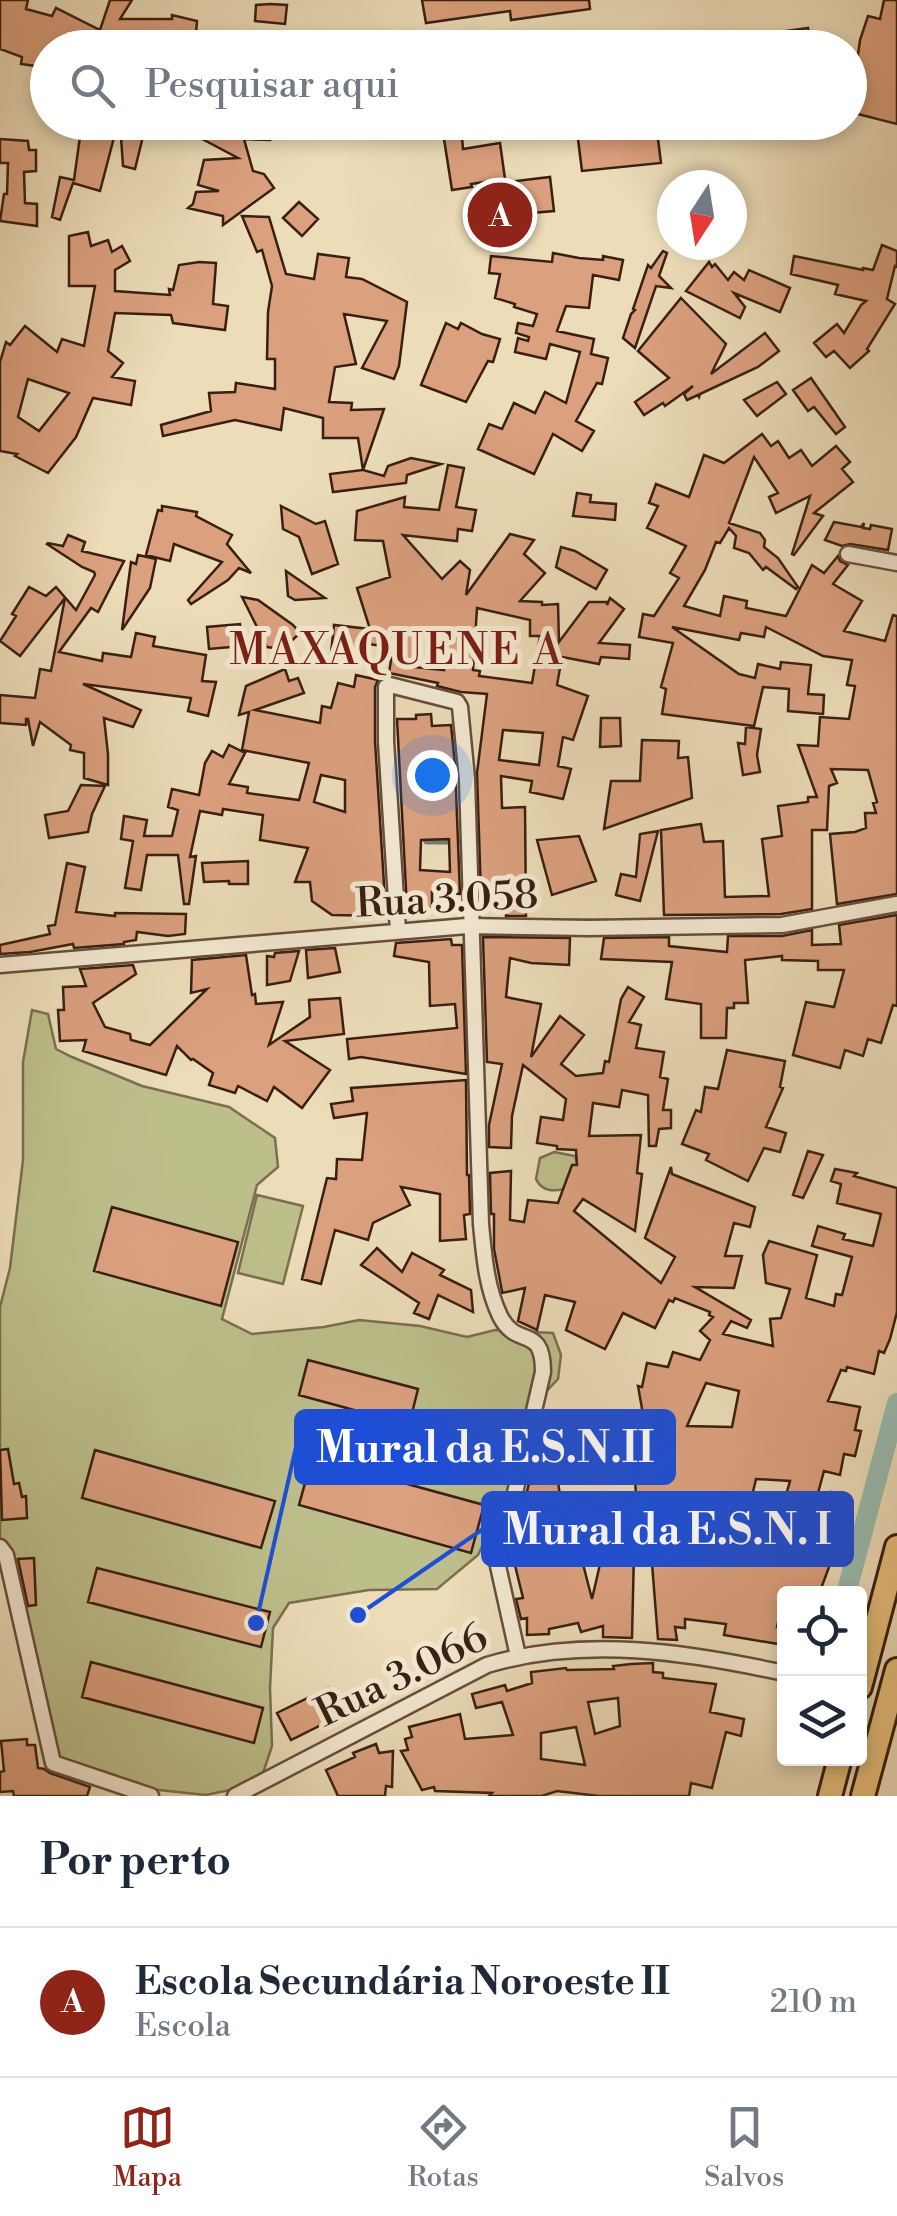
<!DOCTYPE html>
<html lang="pt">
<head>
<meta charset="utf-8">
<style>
	:root { --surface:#fff; --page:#f2f2f3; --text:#1f2937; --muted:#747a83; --line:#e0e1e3; --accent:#8f2418 }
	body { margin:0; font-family:"Libre Bodoni",serif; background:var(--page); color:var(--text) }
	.controls { position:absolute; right:30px; bottom:30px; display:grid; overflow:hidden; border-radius:10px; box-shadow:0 5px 15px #0003 }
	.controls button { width:90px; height:90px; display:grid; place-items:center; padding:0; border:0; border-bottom:2px solid var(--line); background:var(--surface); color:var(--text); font:50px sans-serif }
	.compass { position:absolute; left:657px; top:170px; width:90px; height:90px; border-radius:50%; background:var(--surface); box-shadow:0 5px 15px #0003; rotate:192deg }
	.you { position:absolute; left:432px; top:775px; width:35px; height:35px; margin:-25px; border:8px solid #fff; border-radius:50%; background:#1a73e8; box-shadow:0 0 0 15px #1a73e833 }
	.badge { display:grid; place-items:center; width:65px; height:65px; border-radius:50%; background:var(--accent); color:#fff; font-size:32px; font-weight:700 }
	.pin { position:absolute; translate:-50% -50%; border:5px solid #fff; box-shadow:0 2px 10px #0006 }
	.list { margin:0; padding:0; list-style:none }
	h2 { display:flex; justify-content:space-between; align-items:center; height:130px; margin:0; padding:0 40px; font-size:42px }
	h2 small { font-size:32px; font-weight:400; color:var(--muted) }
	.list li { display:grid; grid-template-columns:65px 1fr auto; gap:30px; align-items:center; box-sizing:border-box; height:150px; padding:0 40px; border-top:2px solid var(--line) }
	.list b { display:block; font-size:38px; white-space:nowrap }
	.list p { margin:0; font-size:32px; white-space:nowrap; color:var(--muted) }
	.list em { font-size:32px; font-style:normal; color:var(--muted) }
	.icon { flex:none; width:55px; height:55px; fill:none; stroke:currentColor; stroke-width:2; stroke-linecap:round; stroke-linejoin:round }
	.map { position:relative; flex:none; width:897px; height:1796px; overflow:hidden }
	.search { position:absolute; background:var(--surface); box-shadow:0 5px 15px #0003; left:30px; right:30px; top:30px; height:110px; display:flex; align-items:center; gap:25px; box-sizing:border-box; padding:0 35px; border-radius:55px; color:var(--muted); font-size:38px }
	.sheet { height:280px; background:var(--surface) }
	nav { display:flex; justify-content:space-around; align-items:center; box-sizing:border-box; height:140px; border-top:2px solid var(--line); background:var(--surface); font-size:28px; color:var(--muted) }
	nav a { display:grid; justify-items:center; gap:5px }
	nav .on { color:var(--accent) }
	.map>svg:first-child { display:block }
</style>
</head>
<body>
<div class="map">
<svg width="897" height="1796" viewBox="0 0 897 1796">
	<rect width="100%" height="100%" fill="#ecdcb8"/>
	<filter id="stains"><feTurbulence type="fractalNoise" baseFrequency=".002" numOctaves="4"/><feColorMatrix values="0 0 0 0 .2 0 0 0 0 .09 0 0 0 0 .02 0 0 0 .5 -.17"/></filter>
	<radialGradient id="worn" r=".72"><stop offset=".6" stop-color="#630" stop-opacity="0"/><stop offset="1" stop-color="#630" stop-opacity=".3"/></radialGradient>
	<!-- green -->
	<path fill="#bdbf8b" stroke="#7b6f4e" stroke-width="2.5" d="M32 1010 48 1014 56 1049 72 1057 142 1086 229 1107 275 1138 278 1167 257 1185 222 1319 252 1334 324 1327 359 1320 420 1326 467 1337 495 1330 553 1333 561 1355 558 1379 527 1412 508 1491 478 1555 437 1589 369 1590 289 1603 273 1628 270 1688 272 1746 262 1776 230 1790 206 1795 102 1784 49 1755 0 1551V1307L10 1268 23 1160V1062Z
		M554 1152 575 1156C581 1171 572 1179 564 1189 552 1192 541 1190 536 1179L540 1158Z
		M257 1195 303 1206 283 1284 238 1273Z"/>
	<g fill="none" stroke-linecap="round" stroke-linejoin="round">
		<!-- stream -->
		<path stroke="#737d70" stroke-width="5" d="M425 835 426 842H467
			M573 921H607"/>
		<!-- canal -->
		<path stroke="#99bcaf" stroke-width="20" d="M846 1594 897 1403"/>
	</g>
	<!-- building -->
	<path fill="#dba07e" stroke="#391f12" stroke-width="2.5" fill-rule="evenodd" d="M0 0H28L26 9 52 16 56 8 100 30 110 0H132L120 19H172V15L197 21 195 45 162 43 163 40 122 39 119 48H89L63 40 60 48H48V57L44 55 43 67 21 64 22 57 0 49Z
		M422 0H589L590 9 511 20 510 11 426 23Z
		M884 0H897V124L850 112 860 40 868 16 880 19Z
		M270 4 287 5 285 24 255 21 256 5Z
		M808 28 811 48H731L730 39Z
		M82 122H118L100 191 73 183 60 220 52 217 60 177 74 180Z
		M120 122H136L135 126 145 128 135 169 123 166Z
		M170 122H201L212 128 234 122 270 123V140L244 139 253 171 264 174 274 188 223 225V216L188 208 193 204 196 192 219 191 198 185 204 160 238 158Z
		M681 122H730L731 131 683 138Z
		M657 131 661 163 582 171 578 139Z
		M462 137 463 149 500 143 505 179 471 184 472 187 452 190 444 139Z
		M0 139 28 141 29 150H36V171L24 172 25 203 37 204V226L0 221 4 194H7L8 163H0Z
		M550 177 554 211 520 214 516 181Z
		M299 202 318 219 302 236 283 218Z
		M242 216 269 217 286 274 314 279 318 254 349 258 346 277 362 279 407 302 399 366 394 379 362 368 387 321 344 314 356 364 335 367 329 402 352 403 351 410 384 409 363 470 384 476 388 466 411 458 441 464 407 475 406 483 333 492 330 474 363 470 358 438H323V418L284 408 281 430 235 420 163 436 161 425 211 411 209 393 235 392 236 383 275 389V359H267L268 312 272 286 262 250 257 252Z
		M88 232 91 246 108 240 112 252 122 246 130 261 115 270V291L170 295 169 289 173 290 179 265 199 262 216 263 213 304 228 306 225 330 173 323 171 315 115 313 108 351 123 363 112 377 135 381 131 405 93 398 76 437 48 473 15 456 17 454 0 451V362L6 342 10 345 25 326 57 352 62 339 84 346 95 286H69V236ZM28 379 69 393 39 431 18 417Z
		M882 245 897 251V267L895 266 887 299 895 304 867 349 869 351 850 368 834 351 826 357 814 343 837 324 844 333 861 305 866 301 835 294 838 285 791 274 794 256 863 270V268L873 270Z
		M663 251 667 253 659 276 671 288 656 286 635 348 623 338 631 314 635 310 633 309 648 265 651 268Z
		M553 253 579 258 603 260V256L623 260 619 280 593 275 589 308 566 306 557 331 594 339 591 354 608 358 602 384 597 383 576 421 594 431 582 451 553 434 534 474 478 449 489 424 502 429 514 403 535 413 545 392 566 403 580 352 550 344 546 359 515 352 518 338 528 341 529 337 516 333 518 323 533 326 537 314 514 307 515 304 495 298 500 274 489 273 491 256 552 262Z
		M709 262 712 267 715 264 728 280 734 272 744 280 749 270 790 288 780 312 734 293 745 307 740 318 686 291Z
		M681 298 726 344 711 374 765 333 779 351 758 367 700 394 699 397 698 395 687 400 684 394 693 386 665 406 663 403 644 415 635 402 669 378 638 351Z
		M446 323 458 329 461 323 482 334 500 339 493 362 488 361 466 402 421 385Z
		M811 378 845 427 836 434 814 407 808 411 793 390Z
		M777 382 786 394 757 416 744 400Z
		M762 434 771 446 778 441 789 458 801 450 812 466 836 446 850 462 842 469 853 482 814 513 823 516 794 555 792 554 810 496 776 513 769 497 778 493 754 457 729 523 760 533 765 540 764 547 778 558 798 587 796 589 766 567 763 570 749 553 734 548 736 536 729 528 720 543 716 542 705 570 684 606 720 616 724 596 747 601 746 608 786 616 812 565 824 573 838 556 840 561 848 565 833 584 862 601 844 631 885 641 893 615 897 616V894L837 904 830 834 855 832 866 828 865 813H876L873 803 877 802 868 770 831 769 837 783 829 786 827 830H812V909L781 914 664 915 661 830 701 824 704 842 723 841 725 897 769 896 762 839 782 836 778 806 808 802V797H817L798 745 818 746 820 717 849 719 855 686 847 685 852 660 823 656 766 627 764 637 741 633 739 640 672 627 739 674 755 678 758 664 780 669 781 662 811 665 808 694 824 695 823 714 788 711 789 689 763 687 754 726 662 714 666 689 661 687 673 643 639 637 643 614 654 616 679 578 670 573 686 546 647 528 658 506 649 503 656 484 689 497 704 455 724 463Z
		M448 465 464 468 456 507 476 510 472 531 458 529 457 541 403 535 442 579 460 561 470 570 466 595 510 534 534 540 524 554 545 573 520 601 542 602V605L558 604 559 642 589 602H607V605L610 598 624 609 599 643 630 645 629 659 601 657 599 664 562 657 557 685 588 696 573 740 563 737 558 766 571 769 563 799 530 792 532 781 501 776 502 808 525 807 526 916H506L507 894 481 896 477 773 487 694 461 692 437 686 438 683 389 673 393 647 358 643 356 656 331 654 334 625 370 629 357 588 390 577 383 541 355 540 357 511 405 497 404 507 439 510ZM477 608 530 620V636H540L532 683 479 676 480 671 473 670ZM418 629 444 644V670L413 667ZM503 730 543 733 539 765 499 760Z
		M577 493 591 495 590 502 616 504 615 520 573 516Z
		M162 506 197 512 196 516 232 535 227 544 251 573 239 568 228 580 191 604 188 600 222 562 174 544 170 561 146 555 158 510 162 511Z
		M281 506 316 524 325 521 338 564 312 574 299 537 283 529Z
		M834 522 861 527 864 523 863 528 870 529 871 525 892 529 888 550 850 544 842 546 825 540Z
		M68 535 85 542 82 551 124 561 98 612 91 608 59 652 102 661 103 653 131 657 136 633 155 637 153 646 206 655 202 681 216 682 208 716 188 711 191 698 83 684 141 710 133 727 104 718 108 754V785L84 778V753L70 750 71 745 40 722 33 746 28 719H26V725L0 723V695L35 698 40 669 51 671 65 598 20 656 0 641 16 616 12 614 29 587 46 596 56 587 76 610 95 575 94 572 82 567 47 544 48 543 63 546Z
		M561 547 575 551 607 570 596 589 556 567Z
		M138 555 156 559 150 588 122 630 131 562 136 564Z
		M286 571 325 598 295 600 288 596Z
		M242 597 258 600 293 625 300 633 283 649 267 647Z
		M240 624 242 646 209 649 207 627Z
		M285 669 289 681 298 678 304 693 255 710 320 723 322 706 331 708 338 683 354 687 356 675 378 680 375 687V741L386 916 332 915 312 901 310 882H295L308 848 260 840 263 815 223 809 222 815 200 811 190 857 196 856 189 904H184L178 855H147L141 890 125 888 133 841 121 839 124 816 147 820 144 836H172L178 810 168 807 172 789 199 795 205 763 212 751 223 757 229 745 245 753 229 784 248 787 247 793 299 800 309 763 242 750 249 712 239 715 246 686ZM321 775 345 780V812L314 802Z
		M431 714 432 726 451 725 455 765 460 894 432 892V908H407L397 719H416V715ZM449 839 450 872 420 870 421 840Z
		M601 718H620L621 746 600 747Z
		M746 727 761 729 757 755 760 772 743 775 738 743 745 744Z
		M642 740 679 741 678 758 688 757 692 798 604 829 611 781H640Z
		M81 785 105 786 92 814 88 832 49 838 45 815 68 811Z
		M658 831 640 901 616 895 621 874 636 877 640 834Z
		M579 836 596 881 552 895 537 840Z
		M248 861V884H229V881L204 882 202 863Z
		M67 863 85 867 76 912 115 916V913L186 914 185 934 168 936 137 932 136 940 124 942V944L74 948 73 944 30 952 0 954V945L50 934 48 926 55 925Z
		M897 915V1006L893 1005 881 1043 868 1039 863 1056 845 1050 840 1068 793 1055 806 1002 834 1007 844 970H818V961L782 960V956L745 960 748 1003H734V1008H727L726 1038H701V1004L666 999 672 962 601 959 604 938 669 937V946L727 952 728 936H782L812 930V945L841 944 839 925Z
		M483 937 570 938 569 965 531 963 510 958 506 997 541 1004 531 1057 560 1016 584 1035 561 1064 576 1076 603 1073 605 1061 609 1062 621 999 628 987 644 997 629 1022 641 1025 636 1048 664 1052 660 1077 668 1079 663 1110H671V1128L659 1129 656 1146H649L648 1095 622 1090 619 1107 593 1103 589 1136 641 1135 637 1173 642 1174 635 1231 583 1199 574 1211 661 1283 675 1257 645 1238 671 1167 672 1174 755 1207 750 1227 734 1223 725 1256H742L734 1288 695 1287 751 1320 747 1328 731 1321 723 1334 773 1346 770 1319 781 1318 790 1289 766 1283 763 1255 769 1241 817 1255 806 1298 834 1306 836 1294 842 1295 852 1257 812 1246 818 1226 845 1234 843 1239 873 1246 881 1214 837 1203 841 1184 831 1181 835 1169 857 1173 854 1176 897 1188V1312L890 1339 884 1353 879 1351 874 1374 847 1367 846 1371 841 1370 828 1401 860 1407 855 1430 861 1431 855 1456 844 1454 840 1475 824 1471 815 1504 825 1506 831 1492 837 1495 825 1548 835 1551 819 1594H784L777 1627H780L778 1644 724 1635 726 1624 685 1619V1628L675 1627 677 1640 658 1639 651 1551 634 1552 632 1638 603 1637V1626L581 1632 578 1623 549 1629V1634L527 1635V1618L521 1619 516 1599 523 1598 512 1553 545 1418 576 1430 579 1411 593 1414 588 1443 606 1440 608 1456 596 1458 597 1465 558 1480 561 1507 589 1506 588 1499 606 1498 607 1509 638 1519 635 1481H631L634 1440 647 1437 638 1386 642 1387 647 1363 668 1367 673 1352 700 1360 710 1340 700 1331 713 1317 709 1315 710 1312 675 1298 673 1302 669 1300 655 1328 623 1313 605 1349 566 1330 575 1302 545 1295 537 1330 518 1321 525 1288 502 1293V1291L494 1249V1214H491L490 1173 511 1171 510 1220 524 1222 528 1200 558 1203 572 1165H577L576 1150 557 1149V1146L537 1143 541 1117 563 1120 566 1099 523 1065 512 1116 511 1148 489 1147V1125L502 1064 487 1062ZM706 1383 739 1391 732 1427 687 1426ZM756 1479 790 1481 780 1516 816 1525 803 1553 773 1543 782 1517 749 1509ZM609 1525 592 1599 574 1529Z
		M451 939 452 945H462L466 1074 361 1057 349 1059 347 1039 457 1028 455 1004 430 1006 429 962 394 956 396 943Z
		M335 948 340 972 308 978 306 950Z
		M299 951 290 981 267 985V956L274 957 275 953Z
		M246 955 252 995 255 994 256 1004 283 1002 269 1045 310 1017 309 1000 340 998 344 1034 285 1041 330 1070 302 1108 274 1087 267 1101 238 1086 235 1093 209 1085 213 1073 193 1059 191 1060 177 1046 166 1075 83 1051 86 1040 60 1041 58 1010H64L63 987 86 986 80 969 133 965 136 974 93 1003 105 1027 130 1034 131 1040 150 1045 207 989 191 993 192 960Z
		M727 1050 785 1061 780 1087 783 1088 766 1127 786 1133 780 1152 764 1148 748 1181 706 1160 709 1154 682 1144 696 1110 701 1112 705 1087 718 1089Z
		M466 1080 467 1175H469L470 1214 464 1215 466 1239 440 1241V1194L401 1187 410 1205 373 1223 368 1240 335 1230 321 1284 302 1279 327 1178 336 1179 337 1159 362 1160 367 1113 334 1118 331 1104 353 1101 351 1088Z
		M808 1151 823 1155 803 1198 793 1195Z
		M112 1207 238 1242 221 1306 94 1271Z
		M377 1248 402 1272 412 1253 444 1270 440 1275 471 1290 473 1312 438 1295 429 1319 414 1313 419 1303 361 1265Z
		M308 1360 418 1389 409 1425 299 1395Z
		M8 1449 14 1484 19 1483 22 1497 26 1496 27 1518 2 1520 0 1450Z
		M95 1450 275 1501 261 1548 82 1498Z
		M312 1458 484 1505 471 1553 299 1505Z
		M34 1558 36 1605 28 1606 18 1559Z
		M97 1568 270 1612 261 1647 88 1602Z
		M91 1662 263 1708 254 1743 82 1697Z
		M653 1663V1672L663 1673V1678L716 1684 710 1712 744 1719 741 1736 726 1732 712 1788 691 1783 689 1796H599L557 1791 542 1796H489L492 1793 435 1791 434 1787 422 1790 401 1751 408 1750 405 1739 412 1737 409 1727 460 1714 465 1739 513 1735 502 1702 476 1708 472 1694 505 1685 507 1691 532 1683 531 1672 566 1668 567 1670 614 1669 613 1666 631 1664ZM618 1698 620 1726 595 1734 588 1702ZM576 1727 585 1765 541 1759V1733Z
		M328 1688 341 1715 291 1740 277 1713Z
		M27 1739V1745H35L38 1768 44 1769 50 1773 90 1787 87 1796H14L13 1791 0 1792V1772L4 1771 1 1741Z
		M376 1744 379 1753 393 1751 392 1787 386 1786 385 1796H338L326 1770 355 1757 353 1753Z"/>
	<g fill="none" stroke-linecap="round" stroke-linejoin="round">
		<defs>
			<path id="minor" d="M848 554 897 563
				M398 931 386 741V687L390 685 457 702 460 707 467 779 481 1224C484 1254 486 1287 500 1316 517 1350 543 1323 543 1372L498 1566 518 1656
				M0 965 467 926 589 928 782 925 897 904
				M0 1547 6 1555 53 1763 151 1796
				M235 1796 487 1665C584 1636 688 1652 784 1673"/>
			<path id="primary" d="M860 1687 897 1547
				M830 1796 840 1758
				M863 1796 897 1670"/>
		</defs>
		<!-- minor casing -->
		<use href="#minor" stroke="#664e3c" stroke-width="19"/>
		<!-- primary casing -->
		<use href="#primary" stroke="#391f12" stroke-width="28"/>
		<!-- minor -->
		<use href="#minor" stroke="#f3e8d1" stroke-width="14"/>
		<!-- primary -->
		<use href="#primary" stroke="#e6be7c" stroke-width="22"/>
	</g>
	<g text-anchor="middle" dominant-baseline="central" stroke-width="10" stroke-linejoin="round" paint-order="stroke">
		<!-- street labels -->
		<g font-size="40" fill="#391f12" stroke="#f3e8d1">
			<text transform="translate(447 900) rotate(-3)">Rua 3.058</text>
			<text transform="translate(402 1676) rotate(-26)">Rua 3.066</text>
		</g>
		<!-- neighbourhood labels -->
		<g font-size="42" letter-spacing="2.5" fill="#7a1f14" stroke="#f3e8d1">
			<text x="397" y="651">MAXAQUENE A</text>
		</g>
	</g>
	<!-- callouts -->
	<path fill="none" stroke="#1d4ed8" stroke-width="4" d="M256 1623L296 1447M358 1615L483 1529"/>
	<g fill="#1d4ed8" stroke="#f3e8d1" stroke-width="4">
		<circle cx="256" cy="1623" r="10"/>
		<circle cx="358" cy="1615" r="10"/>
	</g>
	<g fill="#1d4ed8" stroke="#1d4ed8" stroke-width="4">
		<rect x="296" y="1411" width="378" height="72" rx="10"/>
		<rect x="483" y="1493" width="369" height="72" rx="10"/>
	</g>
	<g font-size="42" text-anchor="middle" font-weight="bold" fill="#fff">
		<text x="485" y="1462">Mural da E.S.N.II</text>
		<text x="667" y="1544">Mural da E.S.N. I</text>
	</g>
	<rect width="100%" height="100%" filter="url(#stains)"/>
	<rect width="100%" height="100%" fill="url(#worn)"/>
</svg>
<div class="controls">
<button><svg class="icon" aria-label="locate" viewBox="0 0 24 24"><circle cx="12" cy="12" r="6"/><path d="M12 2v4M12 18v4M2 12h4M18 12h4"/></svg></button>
<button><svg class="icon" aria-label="layers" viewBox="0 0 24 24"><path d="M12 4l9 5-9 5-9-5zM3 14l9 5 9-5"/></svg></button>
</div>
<svg class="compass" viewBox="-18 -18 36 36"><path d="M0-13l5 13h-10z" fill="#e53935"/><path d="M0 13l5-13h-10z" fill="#747a83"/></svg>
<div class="you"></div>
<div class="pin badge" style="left:500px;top:215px">A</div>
<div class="search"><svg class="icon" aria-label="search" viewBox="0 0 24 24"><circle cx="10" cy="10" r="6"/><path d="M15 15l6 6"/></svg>Pesquisar aqui</div>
</div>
<section class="sheet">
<h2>Por perto<small></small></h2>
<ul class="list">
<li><span class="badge">A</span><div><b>Escola Secundária Noroeste II</b><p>Escola</p></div><em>210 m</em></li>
</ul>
</section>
<nav>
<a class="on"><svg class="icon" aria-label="map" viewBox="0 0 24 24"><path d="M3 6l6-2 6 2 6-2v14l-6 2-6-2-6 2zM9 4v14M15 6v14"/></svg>Mapa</a>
<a><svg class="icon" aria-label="directions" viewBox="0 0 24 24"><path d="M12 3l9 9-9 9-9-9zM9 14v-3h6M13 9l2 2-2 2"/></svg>Rotas</a>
<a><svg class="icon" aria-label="saved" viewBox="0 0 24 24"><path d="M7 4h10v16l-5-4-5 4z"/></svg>Salvos</a>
</nav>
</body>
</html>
